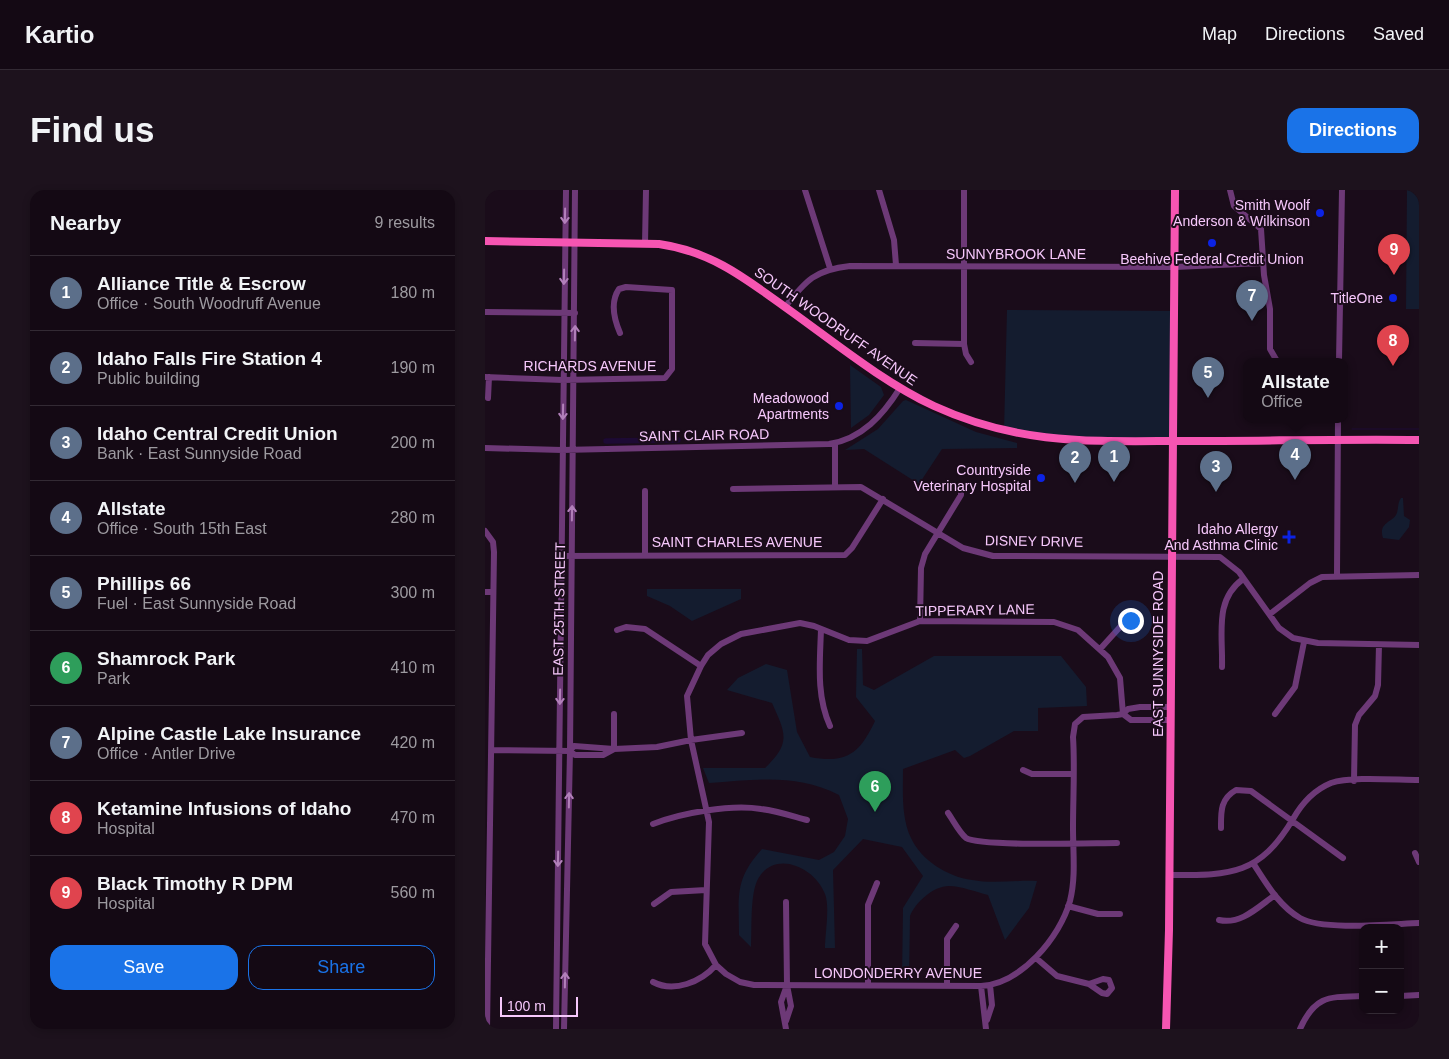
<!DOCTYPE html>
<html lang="en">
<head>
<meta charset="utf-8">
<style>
	:root { --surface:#140914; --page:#1d121d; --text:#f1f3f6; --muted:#9d9aa0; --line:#332a34; --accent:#1a73e8 }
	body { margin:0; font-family:Helvetica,sans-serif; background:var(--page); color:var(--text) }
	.controls { position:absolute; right:15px; bottom:15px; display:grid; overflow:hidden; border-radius:10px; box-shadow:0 2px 8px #0003 }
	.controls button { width:45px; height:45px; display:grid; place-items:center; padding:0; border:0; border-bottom:1px solid var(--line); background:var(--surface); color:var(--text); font:25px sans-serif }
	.scale { position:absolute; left:15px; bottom:12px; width:78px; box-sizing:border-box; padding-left:5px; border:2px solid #f7c8fc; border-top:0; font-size:14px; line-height:18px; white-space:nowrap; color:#f7c8fc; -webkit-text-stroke:4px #1a0c1a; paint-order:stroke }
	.you { position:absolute; left:645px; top:430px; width:18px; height:18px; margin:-12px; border:4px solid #fff; border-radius:50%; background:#1a73e8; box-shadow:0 0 0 8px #1a73e833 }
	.badge { display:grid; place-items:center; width:32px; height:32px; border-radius:50%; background:var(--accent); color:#fff; font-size:16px; font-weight:700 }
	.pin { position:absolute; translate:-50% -41px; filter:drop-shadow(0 1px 2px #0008) }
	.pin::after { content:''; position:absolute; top:26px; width:18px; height:15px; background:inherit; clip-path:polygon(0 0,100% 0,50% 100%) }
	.popup { position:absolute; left:758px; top:168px; width:105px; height:65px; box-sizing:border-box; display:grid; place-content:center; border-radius:10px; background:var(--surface); filter:drop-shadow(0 1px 4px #0005); font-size:16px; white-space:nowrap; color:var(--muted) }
	.popup b { font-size:19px; color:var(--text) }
	.popup::after { content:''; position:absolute; left:50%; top:100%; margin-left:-10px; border:10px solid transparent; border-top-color:var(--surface) }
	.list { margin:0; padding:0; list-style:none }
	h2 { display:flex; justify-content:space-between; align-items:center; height:65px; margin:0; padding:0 20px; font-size:21px }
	h2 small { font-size:16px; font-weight:400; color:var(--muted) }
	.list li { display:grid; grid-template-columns:32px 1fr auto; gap:15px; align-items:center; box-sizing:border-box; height:75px; padding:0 20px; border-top:1px solid var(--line) }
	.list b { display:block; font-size:19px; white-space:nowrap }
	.list p { margin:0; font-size:16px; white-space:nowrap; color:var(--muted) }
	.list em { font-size:16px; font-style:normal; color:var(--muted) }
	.actions { display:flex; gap:10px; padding:15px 20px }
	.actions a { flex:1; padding:11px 0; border:1px solid var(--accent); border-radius:15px; text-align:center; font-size:18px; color:var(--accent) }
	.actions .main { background:var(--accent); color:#fff }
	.map { position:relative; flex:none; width:934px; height:839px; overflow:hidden; border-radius:15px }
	header { display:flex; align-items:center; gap:30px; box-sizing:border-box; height:70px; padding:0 25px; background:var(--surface); border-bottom:1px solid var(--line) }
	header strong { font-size:24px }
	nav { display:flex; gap:28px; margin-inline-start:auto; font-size:18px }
	.intro { display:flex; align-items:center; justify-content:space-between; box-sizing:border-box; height:120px; padding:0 30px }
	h1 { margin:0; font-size:35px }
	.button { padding:12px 22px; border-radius:15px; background:var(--accent); color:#fff; font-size:18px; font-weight:700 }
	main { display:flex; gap:30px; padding:0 30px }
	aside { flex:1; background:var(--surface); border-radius:15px; box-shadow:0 2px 8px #0003 }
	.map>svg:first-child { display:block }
</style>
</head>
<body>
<header>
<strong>Kartio</strong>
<nav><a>Map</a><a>Directions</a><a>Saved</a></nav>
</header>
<div class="intro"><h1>Find us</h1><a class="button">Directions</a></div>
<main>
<aside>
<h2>Nearby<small>9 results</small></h2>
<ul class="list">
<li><span class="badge" style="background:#5c6f8a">1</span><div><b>Alliance Title &amp; Escrow</b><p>Office · South Woodruff Avenue</p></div><em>180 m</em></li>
<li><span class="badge" style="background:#5c6f8a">2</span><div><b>Idaho Falls Fire Station 4</b><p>Public building</p></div><em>190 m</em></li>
<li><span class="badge" style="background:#5c6f8a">3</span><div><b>Idaho Central Credit Union</b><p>Bank · East Sunnyside Road</p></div><em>200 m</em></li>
<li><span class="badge" style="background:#5c6f8a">4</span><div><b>Allstate</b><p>Office · South 15th East</p></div><em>280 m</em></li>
<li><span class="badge" style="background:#5c6f8a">5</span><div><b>Phillips 66</b><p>Fuel · East Sunnyside Road</p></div><em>300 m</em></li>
<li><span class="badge" style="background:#2e9e5b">6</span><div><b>Shamrock Park</b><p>Park</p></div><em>410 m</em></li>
<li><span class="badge" style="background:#5c6f8a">7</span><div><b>Alpine Castle Lake Insurance</b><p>Office · Antler Drive</p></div><em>420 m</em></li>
<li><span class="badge" style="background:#e0444e">8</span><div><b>Ketamine Infusions of Idaho</b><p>Hospital</p></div><em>470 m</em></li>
<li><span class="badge" style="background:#e0444e">9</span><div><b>Black Timothy R DPM</b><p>Hospital</p></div><em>560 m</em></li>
</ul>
<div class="actions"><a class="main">Save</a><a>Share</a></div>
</aside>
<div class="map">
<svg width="934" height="839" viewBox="0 0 934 839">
	<rect width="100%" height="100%" fill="#1a0c1a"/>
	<!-- green -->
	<path fill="#141c2f" d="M922 0H934V119H921Z
		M522 120 689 121 687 251 570 250 519 241Z
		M365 175 396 197 399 205 384 225 366 238Z
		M421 210 491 242 532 253V258L457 259 434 294 379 259 360 260 393 239 418 211Z
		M916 308H918L919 326 925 330 924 337 914 350 898 348C893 333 907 332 911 325 914 319 912 314 916 308Z
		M162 399H256V409L207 431 185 416 162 406Z
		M372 459H377L378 495 389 500 449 466H576L601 497 602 516 553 518V541H529L485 566 479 568 470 560 418 579C418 601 416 627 426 648 436 670 463 687 487 690 507 694 531 690 552 691L544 718 520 750 503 705C491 702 476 696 464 696 448 696 430 713 425 726L424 790H417L418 718 438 686 417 657 378 649 348 680 350 758H340C340 745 345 716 340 704 330 677 288 658 272 691 265 707 267 739 266 757L254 745C254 706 249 690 277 659L334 670 349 662 360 646 363 629 354 605C311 583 271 590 224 593L218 578H280C306 553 301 544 287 513L242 500 253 488 281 474 302 480 312 542 325 567C362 574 375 563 390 531L371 507Z"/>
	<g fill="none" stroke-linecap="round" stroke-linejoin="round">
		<!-- stream -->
		<path stroke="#1d0a34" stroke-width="1" d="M867 239H934"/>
		<!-- canal -->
		<path stroke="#1d0a34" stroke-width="5.5" d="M121 251 193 250"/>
		<!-- minor -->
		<path stroke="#6d3977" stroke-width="6" d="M320 0 345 78
			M394 0 409 50 411 75
			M479 0V154L481 164 486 172
			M745 0 749 16 776 39 779 85 785 119V159L792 171
			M160 54 161 0
			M300 117C321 90 330 80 365 76L690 77 778 73
			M0 122 90 123
			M430 153 479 154
			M854 171 857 0
			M0 187 78 190 180 188 187 179V100L141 97 134 99C125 112 129 129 135 143
			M3 208 4 187
			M350 253V296
			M0 258 77 260 344 254C377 249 398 225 415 198
			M248 299 376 297 478 358 508 366 735 367 754 382 794 438 808 448 833 453 934 455
			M160 301V365
			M0 341 8 352 9 362 2 839
			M76 366 360 365 367 358 398 309
			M852 385 853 229
			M0 402H8
			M785 424 825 393 837 387 934 385
			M435 431 436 378 440 364 476 305V295
			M336 439C335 472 331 505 345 536
			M132 440 141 437 160 439 216 476
			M616 458 635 437
			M737 477C738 444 729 410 758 389
			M638 524 635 488 623 467 593 440 569 432 435 431 382 451 364 450 329 436 315 433 256 444 236 454 223 465 216 476 202 506 206 550 224 632 220 754 231 775 241 784 255 792 269 795 496 796C536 794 575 747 585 711 591 687 588 662 588 638 588 608 590 577 588 547L590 534 598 527 632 525 638 524 643 519 655 517H685
			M638 524 646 530H685
			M790 524 810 497 819 452
			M6 560 85 561 90 565H118L129 559 172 557 206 550 257 543
			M85 561 89 556 129 559V524
			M538 580 547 584H588
			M869 591 870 535 874 525 890 506 893 495 894 455
			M463 623C468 630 474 642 481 648 495 657 608 653 632 653
			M168 634C196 623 246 614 276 619 292 621 307 626 322 630
			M736 638C736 622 735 609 751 600L766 601 858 668
			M930 663 934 672
			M768 673C781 693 794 716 815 728 838 741 906 734 934 733
			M685 685C745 685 774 686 808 629 817 613 829 600 846 593 866 586 911 590 934 590
			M169 714 186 702 221 700
			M583 716 613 724H635
			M734 730C756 735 773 717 790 705
			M551 768 572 786 604 794
			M618 789 624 790 627 798 622 804 617 803 604 794Z
			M168 792C189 803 216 792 231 775
			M383 795V715L392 693
			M462 795V749L471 736
			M496 796 501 839
			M915 806 934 805
			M502 830 507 815 505 795
			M301 831 306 816 302 795
			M71 839 81 0
			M79 839 85 561 90 0
			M301 839 296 812 302 795 301 712
			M815 839C830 805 844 807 878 806"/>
		<!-- major -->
		<path stroke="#f655b2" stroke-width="8" d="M0 51 174 54C225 61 260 88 300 117 348 151 396 191 449 216 536 256 609 251 701 251 779 251 856 249 934 250
			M681 839 684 740 690 0"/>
	</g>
	<!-- one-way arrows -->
	<defs><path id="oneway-shaft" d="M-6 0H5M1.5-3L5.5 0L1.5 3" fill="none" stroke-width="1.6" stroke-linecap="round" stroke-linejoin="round" transform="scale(1.25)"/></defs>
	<g stroke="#b280ba">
		<use href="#oneway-shaft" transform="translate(80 26) rotate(91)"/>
		<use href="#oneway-shaft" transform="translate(79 87) rotate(91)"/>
		<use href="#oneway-shaft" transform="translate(90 143) rotate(-89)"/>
		<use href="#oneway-shaft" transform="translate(78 222) rotate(91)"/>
		<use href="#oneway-shaft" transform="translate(87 323) rotate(-89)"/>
		<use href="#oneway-shaft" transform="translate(75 507) rotate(91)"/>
		<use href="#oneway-shaft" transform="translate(84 610) rotate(-89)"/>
		<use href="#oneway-shaft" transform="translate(73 669) rotate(91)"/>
		<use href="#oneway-shaft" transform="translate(80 790) rotate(-89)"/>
	</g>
	<!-- markers -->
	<g fill="#0c23e4" stroke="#1a0c1a" stroke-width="2">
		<circle cx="835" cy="23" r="5"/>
		<circle cx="727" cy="53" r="5"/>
		<circle cx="908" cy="108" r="5"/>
		<circle cx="354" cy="216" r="5"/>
		<circle cx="556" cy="288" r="5"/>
		<path d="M801.5 339.5h5v5h5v5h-5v5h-5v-5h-5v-5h5z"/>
	</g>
	<g text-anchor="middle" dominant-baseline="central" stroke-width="4" stroke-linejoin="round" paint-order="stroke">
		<!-- poi labels -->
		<g font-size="14" fill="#f7c8fc" stroke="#1a0c1a" text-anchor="end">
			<text x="825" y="15">Smith Woolf<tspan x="825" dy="16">Anderson &amp; Wilkinson</tspan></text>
			<text x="727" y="69" text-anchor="middle">Beehive Federal Credit Union</text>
			<text x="898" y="108">TitleOne</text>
			<text x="344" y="208">Meadowood<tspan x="344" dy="16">Apartments</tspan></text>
			<text x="546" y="280">Countryside<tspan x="546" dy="16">Veterinary Hospital</tspan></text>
			<text x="793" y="339">Idaho Allergy<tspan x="793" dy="16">And Asthma Clinic</tspan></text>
		</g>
		<!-- street labels -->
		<g font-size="14" fill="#f7c8fc" stroke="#1a0c1a">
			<text x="531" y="64">SUNNYBROOK LANE</text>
			<text transform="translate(351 136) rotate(35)">SOUTH WOODRUFF AVENUE</text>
			<text x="105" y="176">RICHARDS AVENUE</text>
			<text transform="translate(219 245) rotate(-1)">SAINT CLAIR ROAD</text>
			<text transform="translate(549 351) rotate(1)">DISNEY DRIVE</text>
			<text x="252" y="352">SAINT CHARLES AVENUE</text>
			<text transform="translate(74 419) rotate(-89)">EAST 25TH STREET</text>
			<text transform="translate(490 420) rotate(-1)">TIPPERARY LANE</text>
			<text transform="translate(673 464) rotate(-90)">EAST SUNNYSIDE ROAD</text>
			<text x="413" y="783">LONDONDERRY AVENUE</text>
		</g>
	</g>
</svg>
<div class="controls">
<button>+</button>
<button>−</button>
</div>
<div class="scale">100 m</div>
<div class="you"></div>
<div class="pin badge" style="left:629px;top:292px;background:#5c6f8a">1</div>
<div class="pin badge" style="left:590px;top:293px;background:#5c6f8a">2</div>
<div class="pin badge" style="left:731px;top:302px;background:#5c6f8a">3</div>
<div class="pin badge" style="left:810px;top:290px;background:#5c6f8a">4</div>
<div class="popup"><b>Allstate</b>Office</div>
<div class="pin badge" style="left:723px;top:208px;background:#5c6f8a">5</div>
<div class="pin badge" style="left:390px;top:622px;background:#2e9e5b">6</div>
<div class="pin badge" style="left:767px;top:131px;background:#5c6f8a">7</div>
<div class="pin badge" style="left:908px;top:176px;background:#e0444e">8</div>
<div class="pin badge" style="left:909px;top:85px;background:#e0444e">9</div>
</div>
</main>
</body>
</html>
